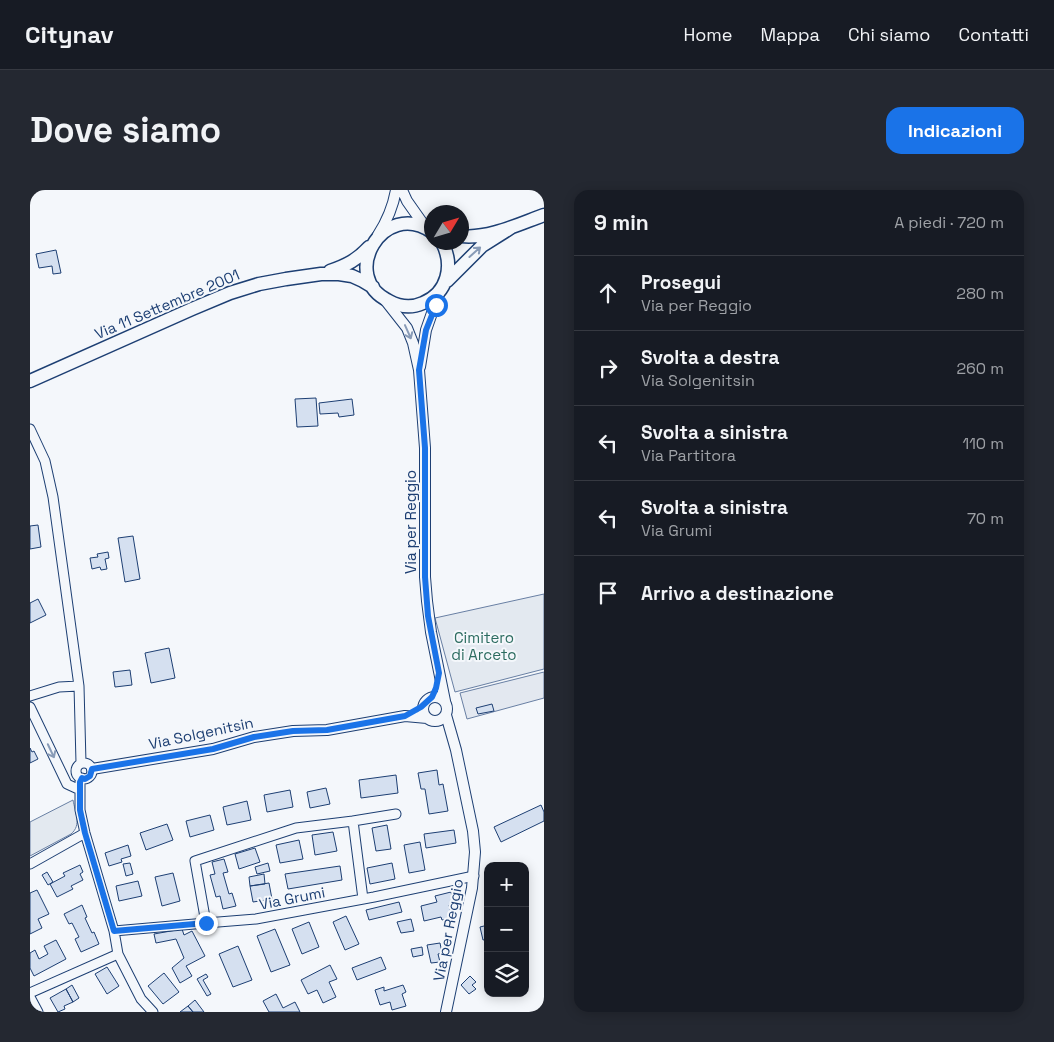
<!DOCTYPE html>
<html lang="it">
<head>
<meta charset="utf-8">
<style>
	:root { --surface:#171b24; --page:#242831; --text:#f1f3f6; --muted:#9ea1a6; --line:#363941; --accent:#1a73e8 }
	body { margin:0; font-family:"Space Grotesk",sans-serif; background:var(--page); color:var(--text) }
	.controls { position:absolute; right:15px; bottom:15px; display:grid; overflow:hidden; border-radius:10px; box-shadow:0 2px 12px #0003 }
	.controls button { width:45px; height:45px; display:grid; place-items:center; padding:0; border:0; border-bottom:1px solid var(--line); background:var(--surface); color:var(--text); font:25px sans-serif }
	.compass { position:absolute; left:394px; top:15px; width:45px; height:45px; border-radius:50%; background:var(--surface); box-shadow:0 2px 12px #0003; rotate:52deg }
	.stop { position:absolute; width:15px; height:15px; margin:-11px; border:4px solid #1a73e8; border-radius:50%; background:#fff }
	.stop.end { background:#1a73e8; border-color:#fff; box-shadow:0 1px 5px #0008 }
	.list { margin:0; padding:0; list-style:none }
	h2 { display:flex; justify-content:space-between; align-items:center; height:65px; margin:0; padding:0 20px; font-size:21px }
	h2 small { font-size:16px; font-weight:400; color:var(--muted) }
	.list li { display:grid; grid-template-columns:32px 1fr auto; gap:15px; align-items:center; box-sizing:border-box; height:75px; padding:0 20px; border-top:1px solid var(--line) }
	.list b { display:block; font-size:19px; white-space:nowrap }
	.list p { margin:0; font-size:16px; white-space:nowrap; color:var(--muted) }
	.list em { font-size:16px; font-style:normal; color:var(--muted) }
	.icon { flex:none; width:28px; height:28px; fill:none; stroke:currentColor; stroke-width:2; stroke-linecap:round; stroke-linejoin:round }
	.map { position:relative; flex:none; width:514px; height:822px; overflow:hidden; border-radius:15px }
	header { display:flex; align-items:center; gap:30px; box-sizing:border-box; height:70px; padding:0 25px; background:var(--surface); border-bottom:1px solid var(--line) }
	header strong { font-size:24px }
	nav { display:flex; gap:28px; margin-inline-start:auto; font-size:18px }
	.intro { display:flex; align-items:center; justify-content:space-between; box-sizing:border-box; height:120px; padding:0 30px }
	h1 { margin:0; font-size:35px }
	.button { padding:12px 22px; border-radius:15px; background:var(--accent); color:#fff; font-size:18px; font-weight:700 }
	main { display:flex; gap:30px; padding:0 30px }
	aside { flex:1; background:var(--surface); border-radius:15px; box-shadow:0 2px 12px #0003 }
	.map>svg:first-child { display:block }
</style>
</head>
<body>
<header>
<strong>Citynav</strong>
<nav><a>Home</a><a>Mappa</a><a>Chi siamo</a><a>Contatti</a></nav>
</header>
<div class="intro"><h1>Dove siamo</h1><a class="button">Indicazioni</a></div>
<main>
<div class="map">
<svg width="514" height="822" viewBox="0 0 514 822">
	<rect width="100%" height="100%" fill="#f4f7fb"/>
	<!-- green -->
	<path fill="#e3e9f0" stroke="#687fa3" d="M514 404V479L425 502 405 428Z
		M43 610C45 622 52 635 41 644L0 666V632Z"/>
	<!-- parking -->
	<path fill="#e3e8f0" stroke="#687fa3" d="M514 482V508L437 529 430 503Z"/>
	<!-- building -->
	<path fill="#d5e0f0" stroke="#1d3f73" d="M26 60 31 83 23 84 22 76 9 78 6 64Z
		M286 208 288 236 267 237 265 209Z
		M322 209 324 225 309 227 308 223 290 224 289 213Z
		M8 335 11 357 0 359V336Z
		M103 346 110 389 95 392 88 348Z
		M78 362 79 368 75 369 77 379 71 380 70 377 62 379 60 368 68 367 67 364Z
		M8 409 16 425 0 433V413Z
		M139 458 145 488 121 493 115 463Z
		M100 480 102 495 85 497 83 482Z
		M462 514 464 521 448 524 446 518Z
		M0 558 2 562 4 561 8 569 0 573Z
		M407 580 409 595 413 594 418 621 399 624 395 599H391L388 583Z
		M366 585 368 603 331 608 329 590Z
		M296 598 300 614 280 618 277 602Z
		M260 600 263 617 237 622 234 605Z
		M217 611 221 630 197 635 193 617Z
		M511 615 514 622V631L471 652 464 637Z
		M180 625 184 640 160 647 156 631Z
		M137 634 143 650 116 660 110 643Z
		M357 635 361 659 346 661 342 638Z
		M424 640 426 653 396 658 394 644Z
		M303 642 307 661 285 665 282 645Z
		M269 650 273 669 250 673 246 655Z
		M390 652 395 680 379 683 374 655Z
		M98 655 101 666 91 669 92 672 79 676 75 663Z
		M225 658 230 672 209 679 205 664Z
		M194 669 198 682 193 683 199 704 202 703 206 716 193 719 190 706 186 707 180 685 185 684 182 672Z
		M100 673 103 684 96 686 93 674Z
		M238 673 240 681 227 684 225 677Z
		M362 673 365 689 340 694 337 678Z
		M50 675 53 682 50 684 53 690 41 696 43 699 27 707 20 694 35 686 33 683Z
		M310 676 312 690 258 699 255 684Z
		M17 682 23 692 18 695 12 685Z
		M143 683 150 711 132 716 125 687Z
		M234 684 235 694 220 696 219 687Z
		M108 691 112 706 89 711 86 696Z
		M239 693 242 709 223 712 220 696Z
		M7 700 19 724 8 729 12 738 0 744V703Z
		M421 702 424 714 419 715 422 728 412 730 411 727 394 731 391 716 407 712 405 706Z
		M369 712 372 722 339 730 336 720Z
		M52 715 57 727 55 728 62 743 64 742 69 754 51 762 45 749 49 747 42 733 39 734 34 724Z
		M316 726 329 754 315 760 303 732Z
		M381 729 384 741 371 743 367 732Z
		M279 732 289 757 272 764 262 739Z
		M458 735V749L453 750 450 737Z
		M152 739 154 745 162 741 175 766 156 776 162 786 150 793 142 778 154 768 146 749 126 753 124 744Z
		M245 739 260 775 241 782 227 746Z
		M26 750 36 769 4 786 0 778V763L5 760 9 769 18 764 14 756Z
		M410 753 412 763 408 764 410 772 401 773 397 755Z
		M208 756 222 790 203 797 189 764Z
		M392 757 393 765 383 767 381 759Z
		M351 767 356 779 327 790 322 778Z
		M300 775 307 789 299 792 306 807 293 813 287 800 278 804 271 790Z
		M77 777 89 796 77 804 65 784Z
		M134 783 149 802 133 814 118 796Z
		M176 784 178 787 173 790 181 804 177 806 167 789Z
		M440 786 446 792 442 795 446 799 439 804 431 795Z
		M42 795 49 808 43 812 36 799Z
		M373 795 376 802 372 804 376 816 362 820 360 812 350 815 345 800 354 797V801Z
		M36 799 43 812 34 816 35 819 28 822 20 808Z
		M246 804 253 818 265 812 270 822H239L233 811Z
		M165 810 174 822H163L158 816Z
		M158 816 163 822H150Z"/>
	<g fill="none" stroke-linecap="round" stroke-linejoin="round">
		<defs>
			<path id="minor" d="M0 239 15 271 23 307 49 496 51 573
				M0 506 29 497 49 496
				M0 517 37 594 50 600
				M46 581a8 8 0 1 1 16 0a8 8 0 1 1-16 0Z
				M52 588 50 592V620L55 643 84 741 88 764 111 809 123 822
				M323 631 366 624
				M0 674 55 643
				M176 733 165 671 266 638 323 631 333 709
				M84 741 176 733 226 729 344 707 444 686
				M0 803 88 764
				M0 807 8 822"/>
			<path id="tertiary" d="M372 0 377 11 396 38
				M348 45C357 31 363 17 366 0
				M355 110 377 138 383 153 389 180 395 258V387L397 411 401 442 415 511
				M390 177 396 140 410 100
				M393 519a12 12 0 1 1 24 0a12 12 0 1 1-24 0Z
				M416 525 426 560 443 641 445 662 442 698 416 822
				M62 579 183 559 224 547 263 541 297 540 375 526 397 528"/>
			<path id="secondary" d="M402 42C353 8 308 87 359 111 370 117 382 118 393 113 418 103 424 75 412 52
				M432 46C458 49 489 34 514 25
				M300 81C317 75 327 70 339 57
				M417 91 452 56 482 37
				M0 191 162 119 200 103 229 94 256 89 291 84H309L322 86 333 91 343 97"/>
		</defs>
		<!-- minor casing -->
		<use href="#minor" stroke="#1d3f73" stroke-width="11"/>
		<!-- tertiary casing -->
		<use href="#tertiary" stroke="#1d3f73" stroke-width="12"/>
		<!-- secondary casing -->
		<use href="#secondary" stroke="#1d3f73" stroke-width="15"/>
		<!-- minor -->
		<use href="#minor" stroke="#f4f7fb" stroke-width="9"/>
		<!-- tertiary -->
		<use href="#tertiary" stroke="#f4f7fb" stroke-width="10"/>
		<!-- secondary -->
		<use href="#secondary" stroke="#f4f7fb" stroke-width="12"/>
	</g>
	<!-- one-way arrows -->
	<defs><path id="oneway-shaft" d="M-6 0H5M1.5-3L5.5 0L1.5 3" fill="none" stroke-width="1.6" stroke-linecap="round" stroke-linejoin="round" transform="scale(1.25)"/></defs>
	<g stroke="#889bb7">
		<use href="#oneway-shaft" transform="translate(445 62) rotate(-42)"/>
		<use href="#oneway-shaft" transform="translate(378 142) rotate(66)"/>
		<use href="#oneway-shaft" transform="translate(21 561) rotate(65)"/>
	</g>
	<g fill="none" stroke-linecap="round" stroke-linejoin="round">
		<!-- route -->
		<path stroke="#1a73e8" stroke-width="6" d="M176 733 84 741 55 643 50 620V592L52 588 55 589 60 586 62 579 183 559 224 547 263 541 297 540 375 526 391 517 402 507 406 498 409 483 398 426 395 387V258L389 180 396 140 406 115"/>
	</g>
	<g text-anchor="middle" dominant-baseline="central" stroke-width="4" stroke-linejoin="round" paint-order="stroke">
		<!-- street labels -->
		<g font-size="15" fill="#1d3f73" stroke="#f4f7fb">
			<text transform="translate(137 114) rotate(-23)">Via 11 Settembre 2001</text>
			<text transform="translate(380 332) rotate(-90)">Via per Reggio</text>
			<text transform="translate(171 543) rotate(-12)">Via Solgenitsin</text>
			<text transform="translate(262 708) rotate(-11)">Via Grumi</text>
			<text transform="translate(418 740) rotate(-79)">Via per Reggio</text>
		</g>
		<!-- park labels -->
		<g font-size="15" fill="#2c6c60" stroke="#f4f7fb">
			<text x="454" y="447">Cimitero<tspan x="454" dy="17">di Arceto</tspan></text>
		</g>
	</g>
</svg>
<div class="controls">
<button>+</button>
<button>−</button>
<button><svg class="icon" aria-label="layers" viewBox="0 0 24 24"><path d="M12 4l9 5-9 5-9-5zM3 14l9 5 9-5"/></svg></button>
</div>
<svg class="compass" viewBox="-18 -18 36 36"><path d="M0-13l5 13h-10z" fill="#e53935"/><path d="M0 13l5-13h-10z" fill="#9ea1a6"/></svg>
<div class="stop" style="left:406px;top:115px"></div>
<div class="stop end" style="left:176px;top:733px"></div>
</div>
<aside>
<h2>9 min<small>A piedi · 720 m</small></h2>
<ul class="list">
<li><svg class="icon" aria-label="ahead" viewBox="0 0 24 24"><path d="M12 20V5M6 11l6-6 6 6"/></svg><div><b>Prosegui</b><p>Via per Reggio</p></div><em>280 m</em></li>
<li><svg class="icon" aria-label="right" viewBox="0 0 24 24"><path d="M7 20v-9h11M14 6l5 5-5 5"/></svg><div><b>Svolta a destra</b><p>Via Solgenitsin</p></div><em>260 m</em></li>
<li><svg class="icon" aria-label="left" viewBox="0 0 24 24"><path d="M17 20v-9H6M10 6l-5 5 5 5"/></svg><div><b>Svolta a sinistra</b><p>Via Partitora</p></div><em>110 m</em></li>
<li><svg class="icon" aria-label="left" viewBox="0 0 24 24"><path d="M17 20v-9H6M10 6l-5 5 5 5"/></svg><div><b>Svolta a sinistra</b><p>Via Grumi</p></div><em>70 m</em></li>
<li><svg class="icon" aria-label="arrive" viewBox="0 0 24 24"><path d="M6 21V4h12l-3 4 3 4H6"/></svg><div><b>Arrivo a destinazione</b></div></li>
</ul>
</aside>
</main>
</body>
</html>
